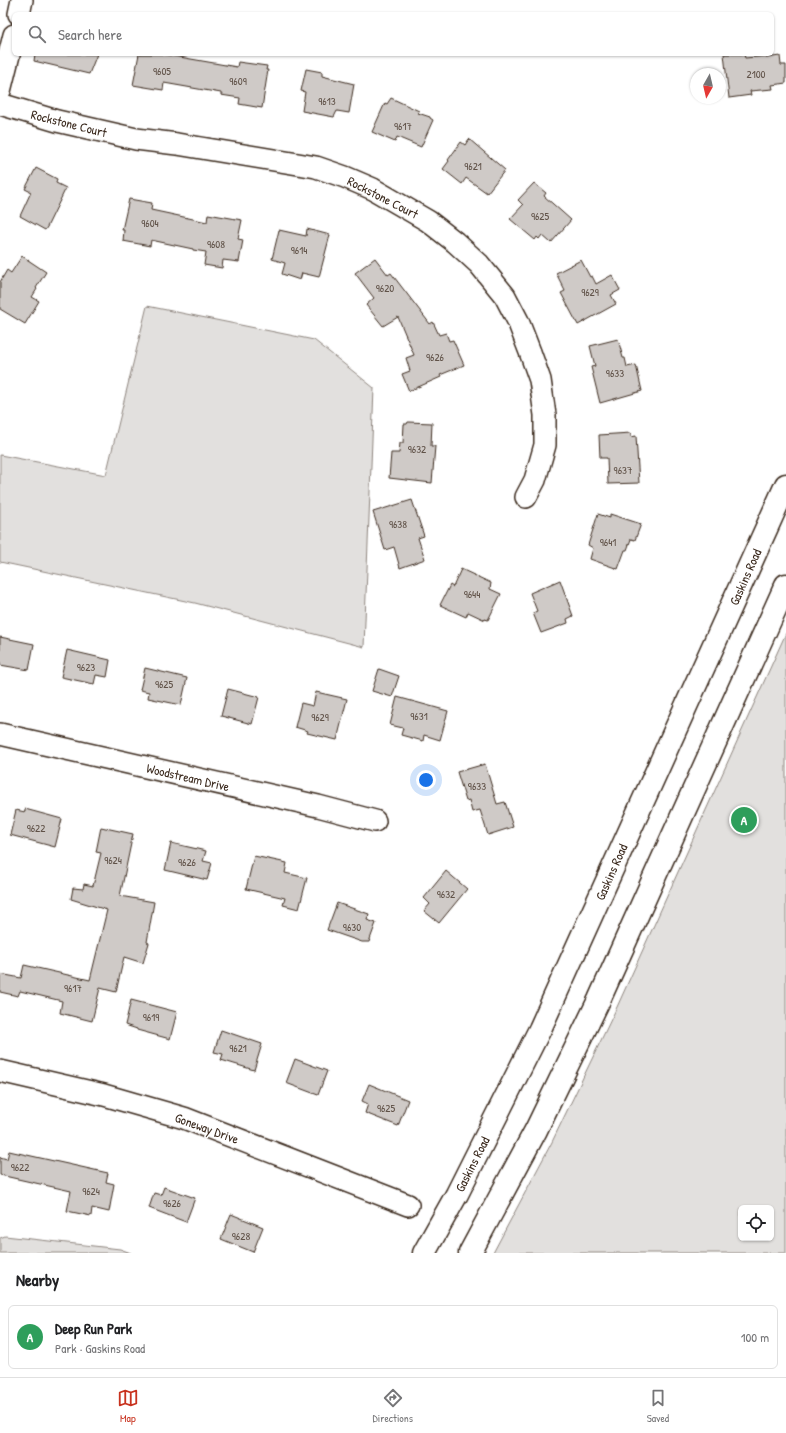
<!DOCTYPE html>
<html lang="en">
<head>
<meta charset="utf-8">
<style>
	:root { --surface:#fff; --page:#f2f2f2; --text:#202124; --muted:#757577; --line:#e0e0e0; --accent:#c8321e }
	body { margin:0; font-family:"Patrick Hand",sans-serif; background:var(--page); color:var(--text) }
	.controls { position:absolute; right:12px; bottom:12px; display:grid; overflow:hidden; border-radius:6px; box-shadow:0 1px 3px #0004 }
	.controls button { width:36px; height:36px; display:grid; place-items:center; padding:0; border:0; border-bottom:1px solid var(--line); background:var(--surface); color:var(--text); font:20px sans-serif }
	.compass { position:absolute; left:690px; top:68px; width:36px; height:36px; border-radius:50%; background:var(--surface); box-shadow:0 1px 3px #0004; rotate:188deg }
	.you { position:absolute; left:426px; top:780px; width:14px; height:14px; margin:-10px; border:3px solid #fff; border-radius:50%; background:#1a73e8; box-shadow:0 0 0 6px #1a73e833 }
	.badge { display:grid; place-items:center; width:26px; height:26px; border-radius:50%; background:var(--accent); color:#fff; font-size:13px; font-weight:700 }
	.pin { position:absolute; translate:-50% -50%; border:2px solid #fff; box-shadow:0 1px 4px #0006 }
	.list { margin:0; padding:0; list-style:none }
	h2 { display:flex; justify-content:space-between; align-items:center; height:52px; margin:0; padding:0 16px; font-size:17px }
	h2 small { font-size:13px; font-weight:400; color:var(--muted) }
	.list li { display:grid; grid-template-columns:26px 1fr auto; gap:12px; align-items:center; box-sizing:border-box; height:64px; margin:0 8px 8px; padding:0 8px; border:1px solid var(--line); border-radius:6px }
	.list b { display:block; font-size:15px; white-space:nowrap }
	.list p { margin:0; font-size:13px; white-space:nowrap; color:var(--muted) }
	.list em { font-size:13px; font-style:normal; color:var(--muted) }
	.icon { flex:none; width:22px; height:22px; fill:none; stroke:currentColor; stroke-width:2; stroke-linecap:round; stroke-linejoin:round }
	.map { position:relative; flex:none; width:786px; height:1253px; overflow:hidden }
	.search { position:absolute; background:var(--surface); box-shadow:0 1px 3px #0004; left:12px; right:12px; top:12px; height:44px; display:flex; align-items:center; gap:10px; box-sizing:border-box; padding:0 14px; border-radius:6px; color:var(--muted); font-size:15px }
	.sheet { height:124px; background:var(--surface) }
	nav { display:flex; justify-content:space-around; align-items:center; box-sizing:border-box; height:56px; border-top:1px solid var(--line); background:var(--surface); font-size:11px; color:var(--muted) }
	nav a { display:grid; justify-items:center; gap:2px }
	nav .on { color:var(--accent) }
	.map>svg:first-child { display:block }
</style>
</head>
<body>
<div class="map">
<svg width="786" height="1253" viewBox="0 0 786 1253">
	<rect width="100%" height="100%" fill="#fff"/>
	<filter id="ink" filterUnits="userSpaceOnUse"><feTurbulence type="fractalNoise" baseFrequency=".025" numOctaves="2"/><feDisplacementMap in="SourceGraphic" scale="8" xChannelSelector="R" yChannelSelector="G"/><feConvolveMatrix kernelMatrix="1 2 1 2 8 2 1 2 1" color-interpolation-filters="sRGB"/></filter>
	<g filter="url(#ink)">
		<!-- green -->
		<path fill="#e2e0de" stroke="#8e857e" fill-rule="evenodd" d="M147 306 314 340 374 388 364 647 195 603 0 562V455L106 475Z
			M786 633V1253H493L552 1142 617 1007ZM741 1208H771V1238H741Z
			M5 1236 120 1249 131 1253H0V1238Z"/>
		<!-- building -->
		<path fill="#cfcac7" stroke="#3b2a1e" d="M35 54H97L89 74 34 61Z
			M139 54H162L237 67 238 62 267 66 266 70H268L262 108 239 104 240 98 221 95V93L164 83 163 90 133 85Z
			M724 54H744L745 58 766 56V58L780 56 781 65H786V83L772 85 773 89 750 91 751 95 729 98Z
			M306 69 322 72V76L354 84 349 113 337 111 334 117 302 111 305 92 301 91Z
			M391 98 419 111 418 113 430 117V118L433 120 421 147 397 137 395 142 372 132 385 103 387 104Z
			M469 139 505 170 487 193 466 178 462 184 443 169 449 161 448 160 461 142 465 145Z
			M36 168 57 179 56 183 66 188 47 227 45 230 20 216 31 192 25 189Z
			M534 183 546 193 544 196 571 220 551 243 542 235 539 239 537 237 535 240 510 219 523 205 518 200Z
			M129 199 152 203 151 210 207 222 208 214 242 220 238 239 243 240 239 262 223 260 222 268 204 265 206 252 193 250V249L151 240 150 246 123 241 124 230H122Z
			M307 229 330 235 319 277 302 273 300 280 282 274 285 263 272 259 279 230 306 236Z
			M22 256 46 272 36 288 37 289 32 297 39 301 25 324 0 309V282L7 270 11 273Z
			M375 258 388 275 391 273 430 324 433 322 439 335 446 333 449 341 453 340 464 365 440 375 441 377 409 391 402 374 410 371 406 358 414 355 398 317 383 326 366 305 374 298 355 273Z
			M581 260 590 277 592 276 596 284 612 275 620 290 611 295 616 304 578 325 561 293 565 291 556 273Z
			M618 339 623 358H625L627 367 636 365 642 391 600 403 591 367 595 366 590 346Z
			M408 422 432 423 431 446H435L432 483 389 478 391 453H399L400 443H403L404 424H407Z
			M631 433V437L636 436 639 483 608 484 607 458H600L599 435Z
			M412 500 424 536 418 538 425 559 400 568 394 547 385 550 373 512Z
			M598 514 610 518V514L641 524 635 540 631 539 627 550H625L618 569 590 559 593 548 588 545Z
			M461 569 491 583 490 589 501 594 488 620 485 619V620L468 612 466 617 440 605 450 585 453 587Z
			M560 580 573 616 567 619 568 623 541 633 533 613 537 611 530 593Z
			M0 637 34 644 29 670 0 665Z
			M67 650 110 660 107 677 96 675 94 684 61 677Z
			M145 668 187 678 181 705 148 698 149 692 140 690Z
			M379 669 399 676 392 697 372 691Z
			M228 689 259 697 252 724 221 716Z
			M316 692 347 699 337 740 307 733 308 731 295 727 301 703 313 706Z
			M397 697 448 711 440 740 424 735 423 741 401 735 403 728 390 725Z
			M485 764 497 804 505 802 513 827 488 835 480 810 472 812 469 800 466 801 457 772Z
			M25 809 62 819 55 847 10 835 16 810 25 812Z
			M101 827 133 834 120 896 154 902 147 942 149 943 143 963 124 957 116 992 100 988 92 1021 60 1013 62 1001 20 991 18 996 0 992V974L21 978 24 965 90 980 107 910 71 899 73 888 83 889 84 884 93 886 101 853 96 852Z
			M171 843 206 851 203 861 212 863 207 880 165 870Z
			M254 856 287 863 285 873 307 878 299 909 283 905 285 898 246 889Z
			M446 871 467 889 439 923 424 911 430 904 424 898Z
			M337 903 369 914 367 920 376 923 369 942H362L327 930Z
			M131 1000 177 1012 170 1039 137 1030V1029L125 1025Z
			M221 1030 262 1044 254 1070 221 1060 223 1054 214 1052Z
			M295 1059 327 1071 318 1095 286 1083Z
			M369 1084 408 1100 398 1126 365 1113 368 1104 362 1101Z
			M9 1151 108 1173 106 1182 114 1184 109 1212 92 1208 91 1216 67 1211 71 1191 0 1175V1157L7 1159Z
			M164 1187 195 1198 186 1222 149 1208 154 1193 161 1195Z
			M231 1214 263 1227 253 1252 221 1239Z"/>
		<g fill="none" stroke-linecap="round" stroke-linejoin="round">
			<defs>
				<path id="minor" d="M19 14 22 0
					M0 91 14 35
					M0 104 57 121 136 139 177 144 316 167 345 177 373 189 428 221 455 242 479 264 505 296 518 321 530 352 540 380 545 415V445L535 480 526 497
					M0 734 318 806 375 821
					M0 1071 104 1095 184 1118 408 1205"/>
				<path id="primary" d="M424 1253 457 1194 540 1029 786 485
					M470 1253 536 1130 599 1000 786 585"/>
			</defs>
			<!-- minor casing -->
			<use href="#minor" stroke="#3b2a1e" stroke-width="24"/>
			<!-- primary casing -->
			<use href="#primary" stroke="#3b2a1e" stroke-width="25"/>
			<!-- minor -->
			<use href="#minor" stroke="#fff" stroke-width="21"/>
			<!-- primary -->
			<use href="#primary" stroke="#fff" stroke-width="22"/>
		</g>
	</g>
	<g text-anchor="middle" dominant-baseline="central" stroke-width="3" stroke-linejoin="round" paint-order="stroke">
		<!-- number labels -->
		<g font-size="11" fill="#605248">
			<text x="162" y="71">9605</text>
			<text x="756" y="74">2100</text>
			<text x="238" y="81">9609</text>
			<text x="327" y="101">9613</text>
			<text x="403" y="126">9617</text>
			<text x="473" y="166">9621</text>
			<text x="540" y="216">9625</text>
			<text x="150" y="223">9604</text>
			<text x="216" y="244">9608</text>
			<text x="299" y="250">9614</text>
			<text x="385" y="288">9620</text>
			<text x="590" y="292">9629</text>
			<text x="435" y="357">9626</text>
			<text x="615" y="373">9633</text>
			<text x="417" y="449">9632</text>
			<text x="623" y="470">9637</text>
			<text x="398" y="524">9638</text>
			<text x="608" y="542">9641</text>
			<text x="472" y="594">9644</text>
			<text x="86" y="667">9623</text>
			<text x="164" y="684">9625</text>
			<text x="419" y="716">9631</text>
			<text x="320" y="717">9629</text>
			<text x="477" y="786">9633</text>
			<text x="36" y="828">9622</text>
			<text x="113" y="860">9624</text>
			<text x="187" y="862">9626</text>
			<text x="446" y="894">9632</text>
			<text x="352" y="927">9630</text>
			<text x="73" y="988">9617</text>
			<text x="151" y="1017">9619</text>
			<text x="238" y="1048">9621</text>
			<text x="386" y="1108">9625</text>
			<text x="20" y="1167">9622</text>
			<text x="91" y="1191">9624</text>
			<text x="172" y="1203">9626</text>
			<text x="241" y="1236">9628</text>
		</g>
		<!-- street labels -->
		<g font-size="13" fill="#3b2a1e" stroke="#fff">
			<text transform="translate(69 123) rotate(14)">Rockstone Court</text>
			<text transform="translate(383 197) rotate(27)">Rockstone Court</text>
			<text transform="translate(745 577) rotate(-66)">Gaskins Road</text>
			<text transform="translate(188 777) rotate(13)">Woodstream Drive</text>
			<text transform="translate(611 872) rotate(-66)">Gaskins Road</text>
			<text transform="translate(207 1128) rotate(20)">Goneway Drive</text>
			<text transform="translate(472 1164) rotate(-63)">Gaskins Road</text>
		</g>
	</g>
</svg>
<div class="controls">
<button><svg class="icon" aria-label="locate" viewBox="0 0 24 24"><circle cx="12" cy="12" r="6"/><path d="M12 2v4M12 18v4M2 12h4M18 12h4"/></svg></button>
</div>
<svg class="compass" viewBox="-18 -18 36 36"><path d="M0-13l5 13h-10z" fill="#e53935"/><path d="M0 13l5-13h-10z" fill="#757577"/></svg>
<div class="you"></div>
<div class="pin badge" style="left:744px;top:820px;background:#2e9e5b">A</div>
<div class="search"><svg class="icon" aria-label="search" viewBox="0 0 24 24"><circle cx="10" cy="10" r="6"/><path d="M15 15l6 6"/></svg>Search here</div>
</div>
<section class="sheet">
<h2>Nearby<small></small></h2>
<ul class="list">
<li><span class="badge" style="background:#2e9e5b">A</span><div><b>Deep Run Park</b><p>Park · Gaskins Road</p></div><em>100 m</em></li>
</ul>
</section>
<nav>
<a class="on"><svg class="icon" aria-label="map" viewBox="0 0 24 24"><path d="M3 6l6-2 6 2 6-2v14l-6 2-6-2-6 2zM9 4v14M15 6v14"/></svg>Map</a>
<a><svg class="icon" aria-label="directions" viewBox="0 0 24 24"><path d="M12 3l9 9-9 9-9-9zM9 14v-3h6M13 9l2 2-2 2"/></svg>Directions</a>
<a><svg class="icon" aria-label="saved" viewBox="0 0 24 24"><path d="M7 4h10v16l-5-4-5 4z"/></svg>Saved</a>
</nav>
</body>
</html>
